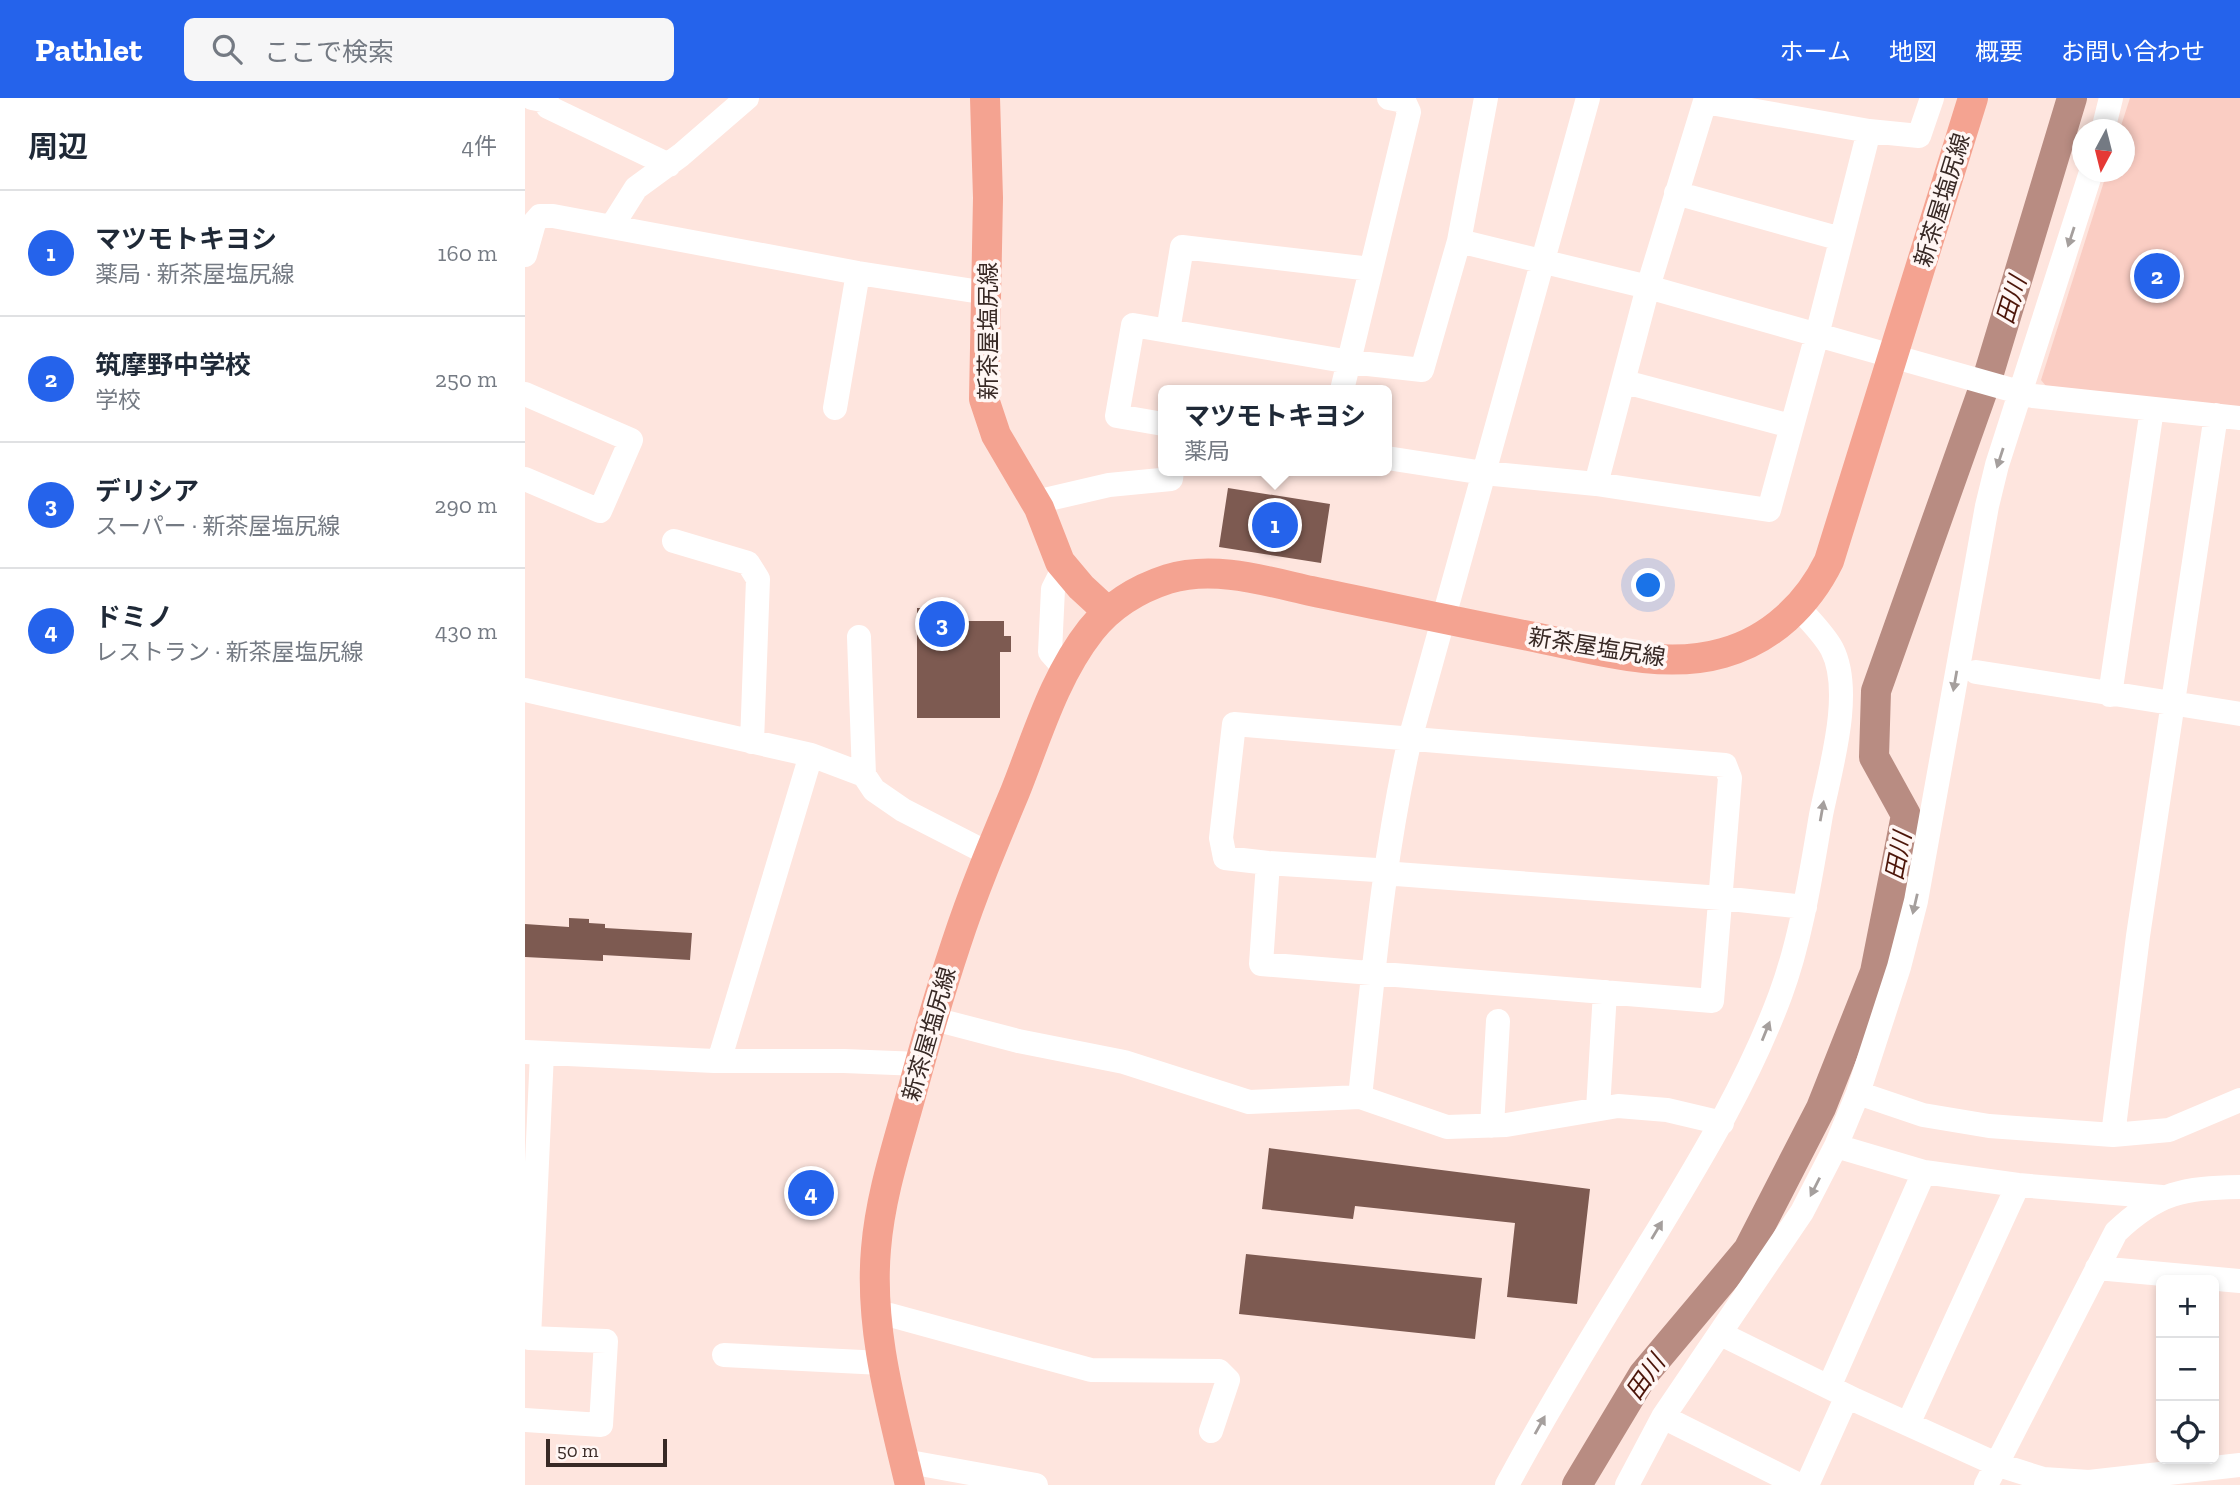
<!DOCTYPE html>
<html lang="ja">
<head>
<meta charset="utf-8">
<style>
	:root { --surface:#fff; --page:#f6f6f7; --text:#1f2937; --muted:#747a83; --line:#e0e1e3; --accent:#2563eb }
	body { margin:0; font-family:"Zilla Slab","Noto Sans JP",serif; background:var(--page); color:var(--text) }
	.controls { position:absolute; right:21px; bottom:21px; display:grid; overflow:hidden; border-radius:10px; box-shadow:0 4px 10px #0003 }
	.controls button { width:63px; height:63px; display:grid; place-items:center; padding:0; border:0; border-bottom:2px solid var(--line); background:var(--surface); color:var(--text); font:35px sans-serif }
	.compass { position:absolute; left:1547px; top:21px; width:63px; height:63px; border-radius:50%; background:var(--surface); box-shadow:0 4px 10px #0003; rotate:187deg }
	.scale { position:absolute; left:21px; bottom:18px; width:121px; box-sizing:border-box; padding-left:7px; border:4px solid #382925; border-top:0; font-size:19px; line-height:24px; white-space:nowrap; color:#382925; -webkit-text-stroke:5px #fff6f4; paint-order:stroke }
	.you { position:absolute; left:1124px; top:488px; width:24px; height:24px; margin:-18px; border:5px solid #fff; border-radius:50%; background:#1a73e8; box-shadow:0 0 0 10px #1a73e833 }
	.badge { display:grid; place-items:center; width:46px; height:46px; border-radius:50%; background:var(--accent); color:#fff; font-size:23px; font-weight:700 }
	.pin { position:absolute; translate:-50% -50%; border:4px solid #fff; box-shadow:0 2px 7px #0006 }
	.popup { position:absolute; left:633px; top:287px; width:234px; height:91px; box-sizing:border-box; display:grid; place-content:center; border-radius:10px; background:var(--surface); filter:drop-shadow(0 2px 5px #0005); font-size:23px; white-space:nowrap; color:var(--muted) }
	.popup b { font-size:26px; color:var(--text) }
	.popup::after { content:''; position:absolute; left:50%; top:100%; margin-left:-14px; border:14px solid transparent; border-top-color:var(--surface) }
	.list { margin:0; padding:0; list-style:none }
	h2 { display:flex; justify-content:space-between; align-items:center; height:91px; margin:0; padding:0 28px; font-size:30px }
	h2 small { font-size:23px; font-weight:400; color:var(--muted) }
	.list li { display:grid; grid-template-columns:46px 1fr auto; gap:21px; align-items:center; box-sizing:border-box; height:126px; padding:0 28px; border-top:2px solid var(--line) }
	.list b { display:block; font-size:26px; white-space:nowrap }
	.list p { margin:0; font-size:23px; white-space:nowrap; color:var(--muted) }
	.list em { font-size:23px; font-style:normal; color:var(--muted) }
	.icon { flex:none; width:38px; height:38px; fill:none; stroke:currentColor; stroke-width:2; stroke-linecap:round; stroke-linejoin:round }
	.map { position:relative; flex:none; width:1715px; height:1387px; overflow:hidden }
	header { display:flex; align-items:center; gap:42px; box-sizing:border-box; height:98px; padding:0 35px; background:var(--accent); color:#fff }
	header strong { font-size:33px }
	nav { display:flex; gap:38px; margin-inline-start:auto; font-size:24px }
	.search { width:490px; height:63px; background:var(--page); display:flex; align-items:center; gap:18px; box-sizing:border-box; padding:0 24px; border-radius:10px; color:var(--muted); font-size:26px }
	main { display:flex }
	aside { flex:1; background:var(--surface) }
	.map>svg:first-child { display:block }
</style>
</head>
<body>
<header>
<strong>Pathlet</strong>
<div class="search"><svg class="icon" aria-label="search" viewBox="0 0 24 24"><circle cx="10" cy="10" r="6"/><path d="M15 15l6 6"/></svg>ここで検索</div>
<nav><a>ホーム</a><a>地図</a><a>概要</a><a>お問い合わせ</a></nav>
</header>
<main>
<aside>
<h2>周辺<small>4件</small></h2>
<ul class="list">
<li><span class="badge">1</span><div><b>マツモトキヨシ</b><p>薬局 · 新茶屋塩尻線</p></div><em>160 m</em></li>
<li><span class="badge">2</span><div><b>筑摩野中学校</b><p>学校</p></div><em>250 m</em></li>
<li><span class="badge">3</span><div><b>デリシア</b><p>スーパー · 新茶屋塩尻線</p></div><em>290 m</em></li>
<li><span class="badge">4</span><div><b>ドミノ</b><p>レストラン · 新茶屋塩尻線</p></div><em>430 m</em></li>
</ul>
</aside>
<div class="map">
<svg width="1715" height="1387" viewBox="0 0 1715 1387">
	<rect width="100%" height="100%" fill="#fee5de"/>
	<!-- green -->
	<path fill="#facdc3" d="M1605 0H1715V309L1521 288 1516 282 1582 74H1600V32L1595 31Z"/>
	<g fill="none" stroke-linecap="round" stroke-linejoin="round">
		<!-- river -->
		<path stroke="#b88c82" stroke-width="30" d="M1052 1387 1118 1277 1223 1152 1296 1010 1350 874 1381 717 1349 659 1351 593 1464 275 1547 0"/>
	</g>
	<!-- building -->
	<path fill="#7d5a51" d="M703 390 805 406 796 465 694 449Z
		M392 510H428V523H479V538H486V554H475V620H392Z
		M44 820 64 821V825L80 826V830L167 835 165 862 78 857V863L0 859V826L44 829Z
		M744 1050 1065 1091 1052 1206 982 1199 990 1125 830 1108 828 1121 737 1111Z
		M277 1072 303 1077 294 1118 269 1113Z
		M721 1156 957 1180 950 1241 714 1216Z"/>
	<g fill="none" stroke-linecap="round" stroke-linejoin="round">
		<!-- minor -->
		<path stroke="#fff" stroke-width="24" d="M7 0 22 3 23 9 144 67
			M1180 4 1344 33 1394 38 1407 0
			M1578 32 1586 0
			M1151 95 1316 141
			M87 128 111 90 156 57 222 0
			M934 143 1123 189 1508 298 1715 320
			M0 157 9 125 15 118H28L333 175 462 195
			M643 233 657 149 846 171
			M1100 284 1266 328
			M817 292 884 14 879 3 864 0
			M0 296 106 342 75 413 0 381
			M310 310 333 175
			M638 326 592 318 608 227 825 264 897 272 934 143 961 0
			M862 360 959 375 1071 386 1244 412 1292 237 1344 33
			M1071 386 1123 189 1181 0
			M511 404 584 387 646 381 647 373
			M149 443 223 465 233 481 227 644
			M539 469 528 491 525 554 541 572
			M334 539 339 677
			M1451 574 1715 616
			M0 592 286 657 339 677 349 692 378 712 464 756
			M1585 597 1627 311
			M743 765 736 866 1187 903 1205 680 1200 667 709 626 696 740 700 760 743 765 851 772 871 776 1196 800 1280 809
			M409 921 493 943 599 964 724 1004 835 999 922 1029 981 1027 1093 1008 1142 1012 1197 1025
			M1 954 189 963H319L395 966
			M194 963 286 657
			M1333 995 1398 1017 1464 1028 1588 1037 1644 1032 1715 1002
			M835 999C848 880 858 759 885 641L1063 0
			M1073 1011 1080 894
			M967 1028 973 923
			M1588 1037 1613 838 1691 317
			M1311 1048 1399 1074 1493 1087 1637 1099
			M1572 1170 1715 1183
			M351 1217H365L566 1272 694 1273 703 1282 686 1333
			M1196 1236 1330 1302 1471 1366 1518 1381 1564 1384 1715 1367
			M199 1257 357 1265
			M1304 1289 1399 1074
			M1138 1319 1274 1387
			M0 1322 76 1327 81 1243 4 1240 17 955
			M1383 1326 1493 1087
			M379 1363 511 1387
			M982 1387C1029 1300 1081 1216 1133 1132 1179 1056 1224 981 1255 898 1276 842 1286 776 1296 717 1305 672 1329 594 1307 551 1299 536 1285 523 1274 510
			M1102 1387 1138 1319 1277 1114 1311 1048 1333 995 1374 869 1391 803 1462 408 1472 367 1566 74
			M1282 1387 1322 1298
			M1461 1387 1591 1134C1633 1094 1658 1090 1715 1089"/>
		<!-- major -->
		<path stroke="#f4a391" stroke-width="30" d="M460 0 463 100 459 301 471 337 514 410 535 464 556 489 582 513
			M385 1387C367 1310 344 1231 351 1151 355 1100 371 1051 385 1001 399 949 414 897 431 846 448 794 469 744 490 694 512 639 529 579 566 532 586 507 612 491 643 481 689 467 741 483 786 493 859 508 931 524 1004 538 1065 550 1136 573 1198 555 1246 542 1283 506 1304 463L1448 0"/>
	</g>
	<!-- one-way arrows -->
	<defs><path id="oneway-solid" d="M-6-.8H1V-3.2L6.5 0L1 3.2V.8H-6Z" transform="scale(1.75)"/></defs>
	<g fill="#a59f9d">
		<use href="#oneway-solid" transform="translate(1546 139) rotate(108)"/>
		<use href="#oneway-solid" transform="translate(1475 360) rotate(108)"/>
		<use href="#oneway-solid" transform="translate(1430 583) rotate(100)"/>
		<use href="#oneway-solid" transform="translate(1297 713) rotate(-80)"/>
		<use href="#oneway-solid" transform="translate(1390 806) rotate(103)"/>
		<use href="#oneway-solid" transform="translate(1241 933) rotate(-68)"/>
		<use href="#oneway-solid" transform="translate(1290 1089) rotate(117)"/>
		<use href="#oneway-solid" transform="translate(1132 1132) rotate(-59)"/>
		<use href="#oneway-solid" transform="translate(1015 1327) rotate(-61)"/>
	</g>
	<g text-anchor="middle" dominant-baseline="central" stroke-width="7" stroke-linejoin="round" paint-order="stroke">
		<!-- street labels -->
		<g font-size="23" fill="#382925" stroke="#fff6f4">
			<text transform="translate(1417 102) rotate(-73)">新茶屋塩尻線</text>
			<text transform="translate(463 233) rotate(-90)">新茶屋塩尻線</text>
			<text transform="translate(1072 549) rotate(9)">新茶屋塩尻線</text>
			<text transform="translate(404 936) rotate(-74)">新茶屋塩尻線</text>
		</g>
		<!-- water labels -->
		<g font-size="24" font-style="italic" fill="#4c1509" stroke="#fff6f4">
			<text transform="translate(1486 202) rotate(-73)">田川</text>
			<text transform="translate(1373 758) rotate(-79)">田川</text>
			<text transform="translate(1120 1279) rotate(-55)">田川</text>
		</g>
	</g>
</svg>
<div class="controls">
<button>+</button>
<button>−</button>
<button><svg class="icon" aria-label="locate" viewBox="0 0 24 24"><circle cx="12" cy="12" r="6"/><path d="M12 2v4M12 18v4M2 12h4M18 12h4"/></svg></button>
</div>
<svg class="compass" viewBox="-18 -18 36 36"><path d="M0-13l5 13h-10z" fill="#e53935"/><path d="M0 13l5-13h-10z" fill="#747a83"/></svg>
<div class="scale">50 m</div>
<div class="you"></div>
<div class="pin badge" style="left:750px;top:427px">1</div>
<div class="popup"><b>マツモトキヨシ</b>薬局</div>
<div class="pin badge" style="left:1632px;top:178px">2</div>
<div class="pin badge" style="left:417px;top:526px">3</div>
<div class="pin badge" style="left:286px;top:1095px">4</div>
</div>
</main>
</body>
</html>
